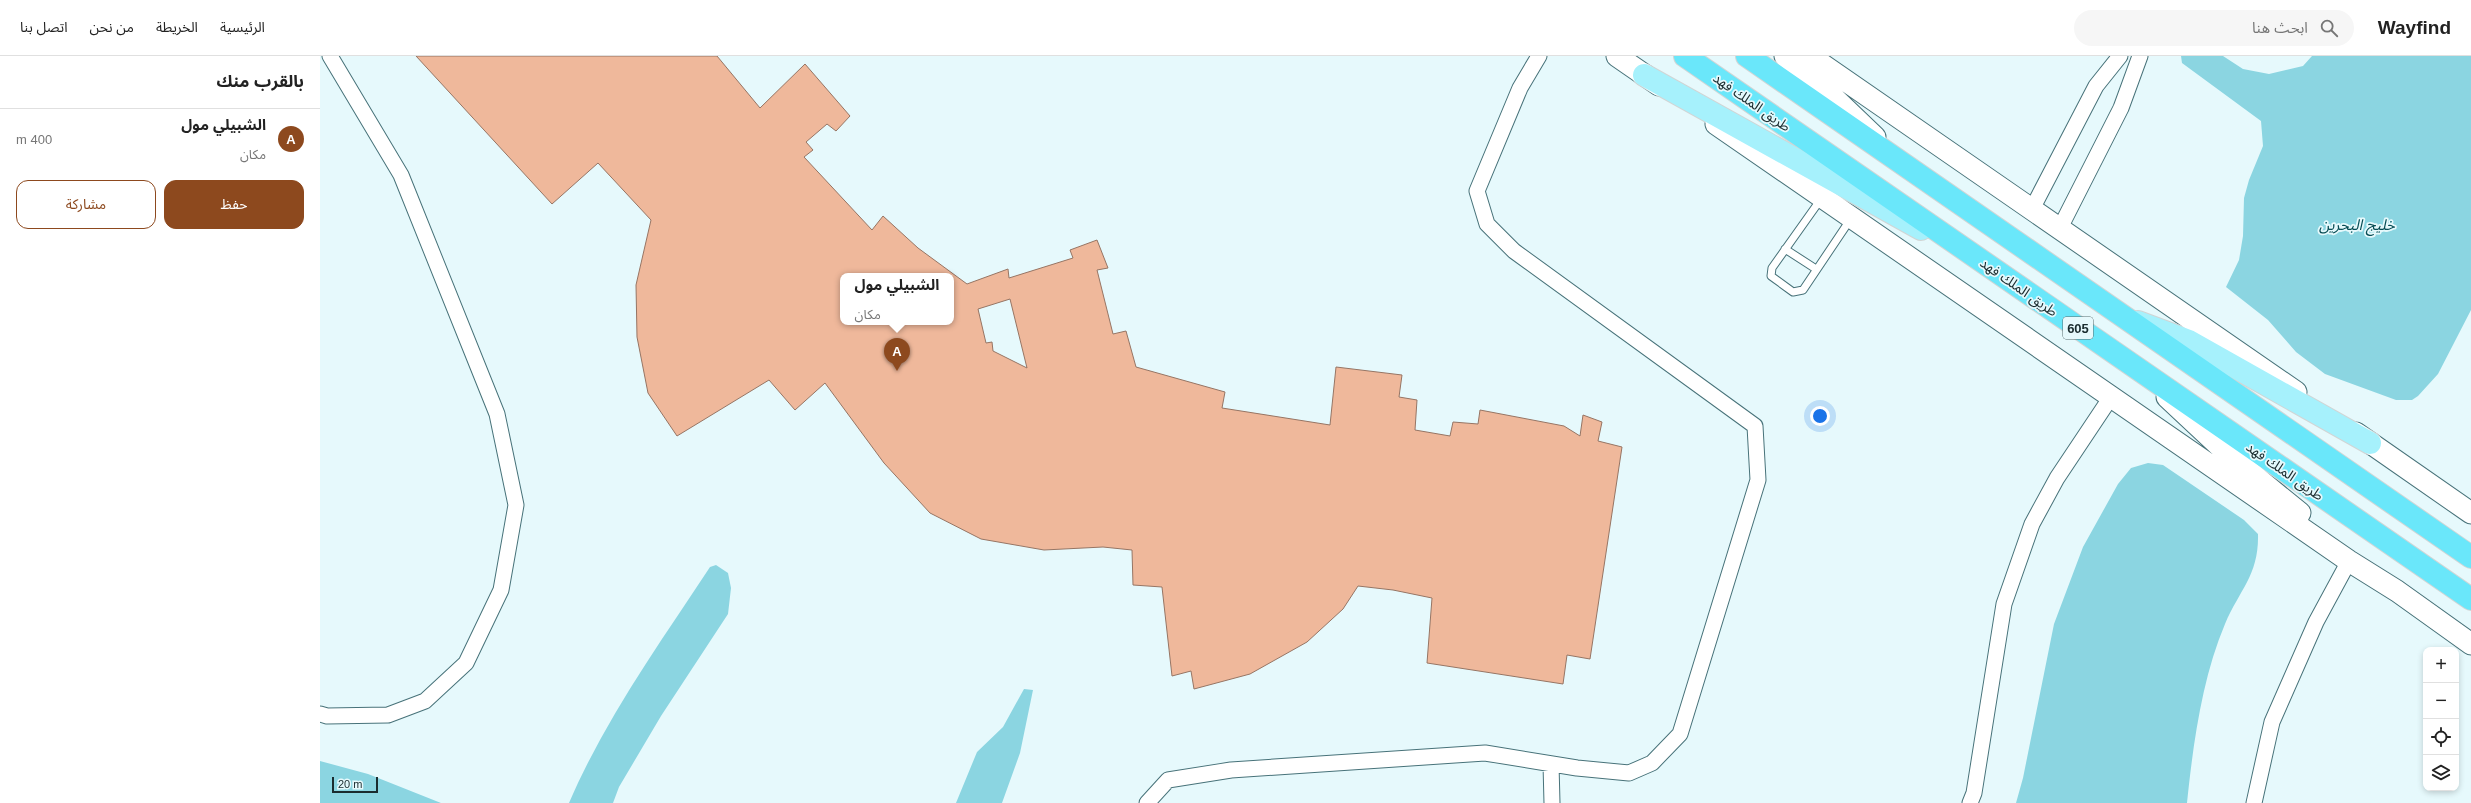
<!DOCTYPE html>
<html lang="ar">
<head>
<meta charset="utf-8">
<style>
	:root { --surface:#fff; --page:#f6f6f6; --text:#222; --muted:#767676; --line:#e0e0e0; --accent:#8d491e }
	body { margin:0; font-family:Arial,"Noto Sans Arabic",sans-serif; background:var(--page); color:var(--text); direction:rtl }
	.controls { position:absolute; right:12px; bottom:12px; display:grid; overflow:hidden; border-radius:8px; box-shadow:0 2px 6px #0003 }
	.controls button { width:36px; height:36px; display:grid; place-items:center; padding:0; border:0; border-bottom:1px solid var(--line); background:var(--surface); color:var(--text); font:20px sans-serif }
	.scale { position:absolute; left:12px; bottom:10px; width:46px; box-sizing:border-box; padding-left:4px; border:2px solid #1a2c2f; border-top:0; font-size:11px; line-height:14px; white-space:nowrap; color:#1a2c2f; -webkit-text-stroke:3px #e6f9fc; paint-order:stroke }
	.you { position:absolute; left:1500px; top:360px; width:14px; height:14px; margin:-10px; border:3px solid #fff; border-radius:50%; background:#1a73e8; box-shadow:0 0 0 6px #1a73e833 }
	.badge { display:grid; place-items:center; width:26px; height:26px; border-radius:50%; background:var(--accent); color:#fff; font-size:13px; font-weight:700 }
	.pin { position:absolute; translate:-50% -33px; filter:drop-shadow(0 1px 2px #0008) }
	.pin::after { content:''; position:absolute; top:21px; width:14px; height:12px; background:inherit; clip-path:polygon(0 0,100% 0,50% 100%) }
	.popup { position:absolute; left:520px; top:217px; width:114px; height:52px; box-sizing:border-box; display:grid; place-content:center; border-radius:8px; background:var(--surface); filter:drop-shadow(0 1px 3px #0005); font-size:13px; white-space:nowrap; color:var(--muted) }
	.popup b { font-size:15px; color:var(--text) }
	.popup::after { content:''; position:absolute; left:50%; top:100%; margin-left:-8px; border:8px solid transparent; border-top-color:var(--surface) }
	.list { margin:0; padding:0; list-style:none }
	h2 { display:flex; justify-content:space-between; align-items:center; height:52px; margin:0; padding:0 16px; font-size:17px }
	h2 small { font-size:13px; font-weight:400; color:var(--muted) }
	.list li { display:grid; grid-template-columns:26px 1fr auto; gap:12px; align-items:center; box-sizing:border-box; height:60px; padding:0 16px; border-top:1px solid var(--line) }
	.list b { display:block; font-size:15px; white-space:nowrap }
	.list p { margin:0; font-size:13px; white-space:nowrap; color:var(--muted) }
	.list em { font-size:13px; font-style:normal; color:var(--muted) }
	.actions { display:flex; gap:8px; padding:12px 16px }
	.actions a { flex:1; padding:9px 0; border:1px solid var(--accent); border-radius:12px; text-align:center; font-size:14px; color:var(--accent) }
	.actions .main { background:var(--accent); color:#fff }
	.icon { flex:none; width:22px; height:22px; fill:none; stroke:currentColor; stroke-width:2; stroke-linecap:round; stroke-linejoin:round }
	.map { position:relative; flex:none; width:2151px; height:747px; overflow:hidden; direction:ltr }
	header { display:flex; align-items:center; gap:24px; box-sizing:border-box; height:56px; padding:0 20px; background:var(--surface); border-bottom:1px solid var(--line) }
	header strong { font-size:19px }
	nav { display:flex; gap:22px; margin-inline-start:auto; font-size:14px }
	.search { width:280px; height:36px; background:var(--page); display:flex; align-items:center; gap:10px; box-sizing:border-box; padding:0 14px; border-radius:22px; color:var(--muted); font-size:15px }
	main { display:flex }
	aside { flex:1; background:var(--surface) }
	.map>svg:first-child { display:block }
</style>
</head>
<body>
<header>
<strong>Wayfind</strong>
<div class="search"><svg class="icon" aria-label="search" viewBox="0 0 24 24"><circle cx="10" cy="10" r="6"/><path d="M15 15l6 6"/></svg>ابحث هنا</div>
<nav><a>الرئيسية</a><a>الخريطة</a><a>من نحن</a><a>اتصل بنا</a></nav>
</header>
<main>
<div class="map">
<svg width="2151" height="747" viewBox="0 0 2151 747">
	<rect width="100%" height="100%" fill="#e6f9fc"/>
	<!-- water -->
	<path fill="#8bd5e1" d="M1861 0H1903L1923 13 1949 18 1983 10 1992 0H2151V254L2118 318 2098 340 2092 344H2076L2005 318 1976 296 1948 264 1906 231 1919 204 1923 180 1924 142 1929 124 1943 90 1941 65 1862 7Z
		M1828 407 1843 409 1924 464 1938 478C1939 519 1920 533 1905 568 1882 622 1873 689 1867 747H1696L1703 722 1734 568 1763 491 1798 428 1811 412Z
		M396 509 408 517 411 532 408 558 341 660 299 731 293 747H249C285 663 340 587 390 511Z
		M704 633 713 634 700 697 682 747H636L657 696 683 671Z
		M0 705 48 718 121 747H0Z"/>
	<!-- building -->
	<path fill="#efb89b" stroke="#967564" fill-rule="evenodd" d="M96 0H397L440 52 485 8 530 60 516 75 507 68 486 86 493 94 484 101 552 174 563 160 598 192 647 228 688 213 689 222 753 202 750 194 777 184 788 212 777 214 793 278 806 275 816 311 905 336 902 352 1010 369 1016 311 1082 319 1079 341 1097 344 1095 374 1130 380 1133 366 1158 368 1160 354 1244 370 1260 380 1263 359 1282 366 1278 385 1302 391 1270 603 1247 599 1243 628 1107 607 1112 542 1073 534 1038 530 1023 553 987 586 930 618 874 633 871 615 852 620 842 531 813 529 812 494 783 491 724 494 661 483 610 457 564 407 505 327 475 354 449 324 357 380 328 337 317 281 316 229 331 164 278 107 232 148ZM523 220H631V266H523ZM690 243 707 312 673 295 672 286 666 287 658 253Z"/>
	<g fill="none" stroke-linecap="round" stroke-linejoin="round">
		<defs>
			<path id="lane" d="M1501 143 1452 212 1451 220 1473 236 1483 234 1530 164
				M1465 193 1496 213"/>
			<path id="street" d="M1712 153 1776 30 1800 0
				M1740 172 1801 52 1820 0
				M0 658 7 660 68 659 105 645 146 607 181 534 196 449 177 358 81 119 10 0
				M1231 708 1232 747
				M827 747 848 724 911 714 1165 697 1257 712 1309 717 1332 707 1360 678 1438 424 1435 370 1194 195 1167 168 1157 135 1200 32 1219 0
				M1650 747 1654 737 1684 548 1712 468 1737 422 1791 341
				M1934 747 1952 666 1996 566 2029 505"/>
			<path id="secondary" d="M1297 0 1339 29
				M1465 0 1508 36 1555 81
				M1490 0 1976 336
				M1396 68 2029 505 2077 535 2151 588
				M1847 341 1909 399 1980 457
				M2036 377 2151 457"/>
			<path id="primary" d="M1324 19 1601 173
				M1818 266 1869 285 2050 387"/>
			<path id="highway" d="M1365 0 2151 543
				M1427 0 2151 501"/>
		</defs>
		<!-- lane casing -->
		<use href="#lane" stroke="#477279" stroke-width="9"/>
		<!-- street casing -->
		<use href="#street" stroke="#477279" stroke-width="17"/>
		<!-- secondary casing -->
		<use href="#secondary" stroke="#477279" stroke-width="23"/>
		<!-- primary casing -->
		<use href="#primary" stroke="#d1d5d5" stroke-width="24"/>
		<!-- highway casing -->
		<use href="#highway" stroke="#d1d5d5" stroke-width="24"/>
		<!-- lane -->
		<use href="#lane" stroke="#fff" stroke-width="7"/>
		<!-- street -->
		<use href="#street" stroke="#fff" stroke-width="15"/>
		<!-- secondary -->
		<use href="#secondary" stroke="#fff" stroke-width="21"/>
		<!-- primary -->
		<use href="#primary" stroke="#a6f1fc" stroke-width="22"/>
		<!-- highway -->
		<use href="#highway" stroke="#6ae7fa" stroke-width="22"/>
	</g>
	<g text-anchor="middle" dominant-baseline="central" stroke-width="3.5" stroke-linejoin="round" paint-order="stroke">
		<!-- shield labels -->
		<rect fill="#e6f9fc" stroke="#576a6c" stroke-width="1" x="1743" y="261" width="30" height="22" rx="3"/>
		<g font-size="13" font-weight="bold" fill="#1a2c2f">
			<text x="1758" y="272">605</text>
		</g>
		<!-- street labels -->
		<g font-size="14" fill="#1a2c2f" stroke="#e6f9fc">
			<text transform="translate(1432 46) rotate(35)">طريق الملك فهد</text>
			<text transform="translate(1699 231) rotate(35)">طريق الملك فهد</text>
			<text transform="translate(1965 415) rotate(35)">طريق الملك فهد</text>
		</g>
		<!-- water labels -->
		<g font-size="15" font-style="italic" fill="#064c54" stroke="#e6f9fc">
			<text x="2037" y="168">خليج البحرين</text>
		</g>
	</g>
</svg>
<div class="controls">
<button>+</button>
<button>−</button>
<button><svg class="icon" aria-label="locate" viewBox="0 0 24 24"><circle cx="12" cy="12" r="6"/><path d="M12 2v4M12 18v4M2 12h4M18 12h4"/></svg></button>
<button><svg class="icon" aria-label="layers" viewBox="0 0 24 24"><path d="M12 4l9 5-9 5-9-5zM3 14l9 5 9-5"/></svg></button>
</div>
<div class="scale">20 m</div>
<div class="you"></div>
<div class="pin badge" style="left:577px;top:315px">A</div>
<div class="popup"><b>الشبيلي مول</b>مكان</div>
</div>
<aside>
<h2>بالقرب منك<small></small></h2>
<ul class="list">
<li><span class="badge">A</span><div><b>الشبيلي مول</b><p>مكان</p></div><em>400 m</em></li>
</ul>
<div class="actions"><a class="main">حفظ</a><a>مشاركة</a></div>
</aside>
</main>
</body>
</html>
